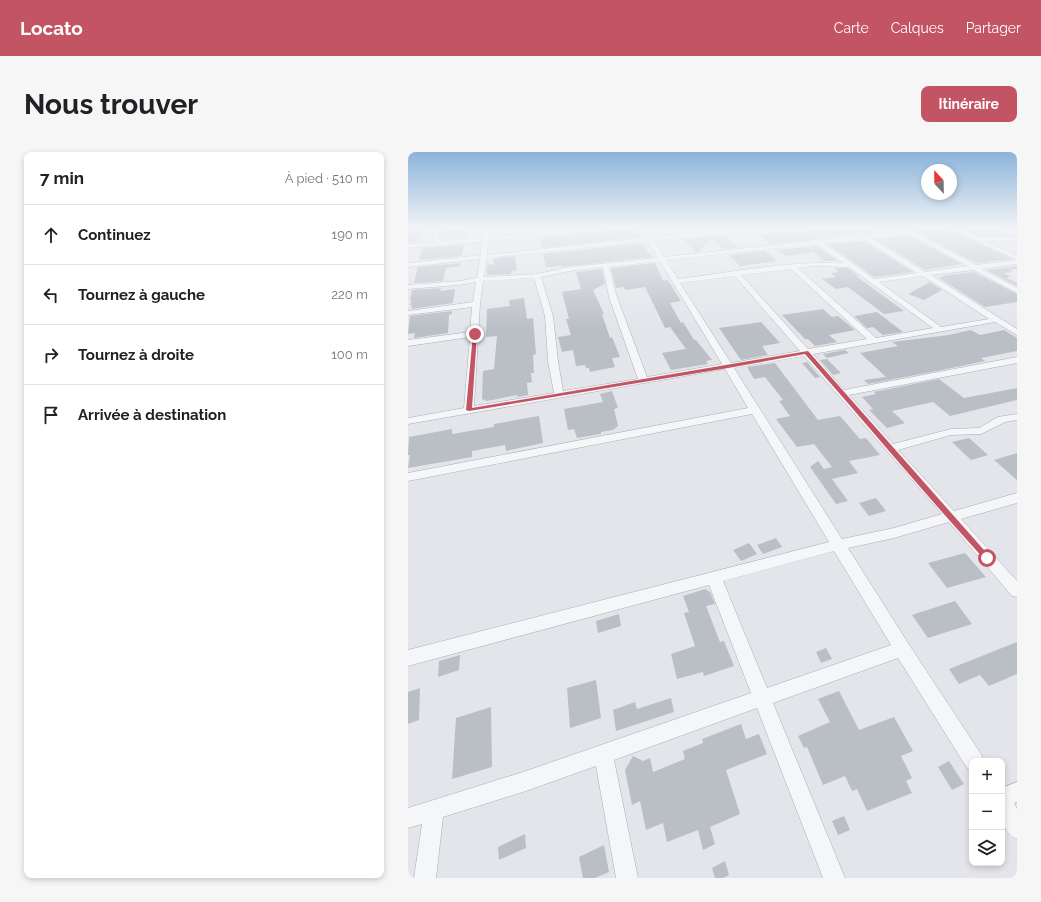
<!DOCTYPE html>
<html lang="fr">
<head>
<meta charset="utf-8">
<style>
	:root { --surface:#fff; --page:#f6f6f6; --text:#202124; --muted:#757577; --line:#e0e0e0; --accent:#c35464 }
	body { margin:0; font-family:Raleway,sans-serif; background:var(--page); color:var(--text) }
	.controls { position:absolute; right:12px; bottom:12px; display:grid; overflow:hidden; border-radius:8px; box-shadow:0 2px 6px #0003 }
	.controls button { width:36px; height:36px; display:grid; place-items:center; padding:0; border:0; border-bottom:1px solid var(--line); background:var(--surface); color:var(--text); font:20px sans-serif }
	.compass { position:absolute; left:513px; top:12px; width:36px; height:36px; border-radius:50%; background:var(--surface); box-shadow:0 2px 6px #0003; rotate:338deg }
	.stop { position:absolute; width:12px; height:12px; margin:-9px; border:3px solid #c35464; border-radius:50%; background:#fff }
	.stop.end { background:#c35464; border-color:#fff; box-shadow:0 1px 4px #0008 }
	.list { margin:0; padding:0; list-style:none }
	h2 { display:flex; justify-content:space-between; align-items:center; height:52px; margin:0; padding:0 16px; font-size:17px }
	h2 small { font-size:13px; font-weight:400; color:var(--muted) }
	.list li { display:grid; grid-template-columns:26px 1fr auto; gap:12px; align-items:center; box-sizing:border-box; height:60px; padding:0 16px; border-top:1px solid var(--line) }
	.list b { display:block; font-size:15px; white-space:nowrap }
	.list em { font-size:13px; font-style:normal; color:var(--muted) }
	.icon { flex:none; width:22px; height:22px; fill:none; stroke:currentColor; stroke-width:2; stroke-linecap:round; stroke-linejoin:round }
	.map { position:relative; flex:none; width:609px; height:726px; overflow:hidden; border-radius:8px }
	header { display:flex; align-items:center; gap:24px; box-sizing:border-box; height:56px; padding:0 20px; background:var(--accent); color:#fff }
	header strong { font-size:19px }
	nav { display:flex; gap:22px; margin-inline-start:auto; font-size:14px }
	.intro { display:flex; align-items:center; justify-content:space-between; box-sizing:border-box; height:96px; padding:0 24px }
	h1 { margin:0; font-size:28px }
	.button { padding:10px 18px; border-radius:8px; background:var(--accent); color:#fff; font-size:14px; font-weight:700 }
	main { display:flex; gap:24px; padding:0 24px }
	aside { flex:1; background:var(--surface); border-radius:8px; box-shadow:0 2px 6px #0003 }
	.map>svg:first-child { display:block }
</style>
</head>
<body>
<header>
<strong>Locato</strong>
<nav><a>Carte</a><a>Calques</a><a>Partager</a></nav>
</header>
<div class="intro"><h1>Nous trouver</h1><a class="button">Itinéraire</a></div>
<main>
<aside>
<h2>7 min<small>À pied · 510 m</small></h2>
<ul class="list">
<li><svg class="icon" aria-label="ahead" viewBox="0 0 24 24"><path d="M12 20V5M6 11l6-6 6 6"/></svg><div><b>Continuez</b></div><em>190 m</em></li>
<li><svg class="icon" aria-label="left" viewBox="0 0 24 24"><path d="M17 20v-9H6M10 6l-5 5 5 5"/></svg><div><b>Tournez à gauche</b></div><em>220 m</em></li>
<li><svg class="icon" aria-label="right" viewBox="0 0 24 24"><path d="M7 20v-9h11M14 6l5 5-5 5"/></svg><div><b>Tournez à droite</b></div><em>100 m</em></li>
<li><svg class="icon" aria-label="arrive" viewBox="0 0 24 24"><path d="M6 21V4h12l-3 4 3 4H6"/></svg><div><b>Arrivée à destination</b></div></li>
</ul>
</aside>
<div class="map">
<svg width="609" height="726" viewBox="0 0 609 726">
	<rect width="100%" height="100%" fill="#e3e5ea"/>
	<!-- building -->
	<path fill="#babfc6" d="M3 76H17L10 90H0V81Z
		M226 76 232 85 134 96 132 86Z
		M407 76H460L469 80 412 86 408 85 405 88 362 92 350 82H392Z
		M504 76H542V78L604 107 568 111 513 82H515Z
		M551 76H586L604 84H570Z
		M59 77 57 86 35 87 32 86 31 79Z
		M316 84 330 96 315 97 304 87 290 100H288L275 87Z
		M501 84 554 112 517 118 467 87Z
		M456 89 505 120 466 125 420 92Z
		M234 91 244 105 153 115V114L138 115 135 102Z
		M56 93 54 104 11 108 14 96Z
		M409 94 430 109H417L405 100 378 104 370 98Z
		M357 99 369 109 332 114 321 103Z
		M107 104 109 118 103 119V122L79 123V113L86 112 85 107Z
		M53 111V114L38 116 35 129 6 131 10 115Z
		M247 111 255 129 260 128 273 149 262 151 273 171 275 170 286 188H288L304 208 298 209 300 212 263 218 254 201 278 197 262 175 257 176 237 135 217 138 216 135 208 136 203 116Z
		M609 114V117L601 118 605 120 596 121 603 125 598 126 609 131V134L579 118Z
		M426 116H440L451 124H448L496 159 476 162 440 135 428 137 414 127 428 125 423 121 431 120Z
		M194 117 197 134 196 132 185 138 196 162H194L202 186 204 185 212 205 204 206 207 215 182 220 181 216H178L177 213 168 214 165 198 154 200 150 185 163 183 158 167H161L154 140 173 137 168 120Z
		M566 120 609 142V150L577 155 531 126 538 123Z
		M522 130 534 138 516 148 500 142Z
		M33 136 32 139 47 137 45 151 3 157 4 153H2L4 148 2 149 4 138Z
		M116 146 119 167 125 166 128 202 125 203 126 221H123L124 230 119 231 120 243 110 245 109 243 79 249 74 247 75 219 86 217 89 184 78 185 79 157 102 154 101 148Z
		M415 157 424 165 430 164 447 178 421 183 429 190 407 194 400 187H397L374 163Z
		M44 159V162L41 163 40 181 6 186 7 181 0 182 2 164Z
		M469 160 495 180 475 183 465 175 459 176 446 164Z
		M353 170 372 191 354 194 360 203 333 208 311 176Z
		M563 178 572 183 596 178 609 186V199L573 206 577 209 534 218 460 232 456 228 478 225 452 201 490 194 484 190 541 183Z
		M437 198 441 201 419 206 415 202Z
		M419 207 433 221 425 223 412 208Z
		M399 210 412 225 407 226 394 211Z
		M367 211 410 268 432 264 452 287 458 286 472 303 441 309 450 321 424 327 440 349 428 352 402 315 410 309 416 317 424 315 406 292 389 295 368 267 382 264 371 249 375 248 357 225 346 227 339 215Z
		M531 227 556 246 609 236V248L542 264 525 250 484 259 497 271 479 276 461 258 465 257 454 245 468 242 466 240Z
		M204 239 210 256 206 257 210 274 205 278 193 280V282L169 286 166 277 160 278 156 257 195 250 192 242Z
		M131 264 135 291 98 299 97 293 64 299V305L0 316 2 303H0L1 285 44 277V282L86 275V272Z
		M561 286 580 303 563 308 544 290Z
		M609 301V328L586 308Z
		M468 346 478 359 461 364 451 351Z
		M368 386 374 395 355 402 349 393Z
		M341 391 349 402 333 409 325 398Z
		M557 401 578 425 539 436 520 411Z
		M297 437 302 440 307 452 298 454 312 490 316 489 326 514 296 524 295 520 269 527 263 502 287 494 276 461 281 460 275 444Z
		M547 449 564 472 520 486 504 463Z
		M211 462 213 474 190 481 188 469Z
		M609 490V522L581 534 572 523 551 532 541 517Z
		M418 496 424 507 413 511 408 500Z
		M52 503 51 518 30 525 31 509Z
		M188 528 193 566 162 576 159 536Z
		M12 536 11 568 0 572V540Z
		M431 539 451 578 486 565 505 599 493 604 504 626 498 629 504 641 459 659 449 637 444 639 437 624 415 633 399 595 396 596 390 584 422 570 410 547Z
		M263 546 266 560 208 579 205 558 227 550 229 557Z
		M83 555 84 615 44 627 48 566Z
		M333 572 338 587 351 582 359 602 318 618 332 662 302 675 307 692 295 698 290 678 259 690 255 671 238 678 232 649 224 653 217 618 225 604 235 609 242 606 245 620 277 607 275 599 295 591 294 587Z
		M541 609 556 632 544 638 530 615Z
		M436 664 442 678 430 683 424 669Z
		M117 682 118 696 91 708 90 695Z
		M196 693 201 720 187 726H175L171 705Z
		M317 709 321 723 315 726H307L304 716Z"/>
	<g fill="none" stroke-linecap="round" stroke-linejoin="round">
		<defs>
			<path id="minor" d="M25 76H29L31 87 35 89 74 86 75 76H80V86L180 76H194L191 78 80 89 79 103 238 86 233 76H237L244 85 340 77 406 76 392 80 340 81 246 88 256 105 406 89 408 86 412 88 496 79 492 76H498L568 113 609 108V112L574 117 609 136V141L566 118 523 123 609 177V183L587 170 405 202 436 238 609 205V211L441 243 485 292 543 277 571 276 590 265 609 262V268L597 270 573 282 543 283 490 298 546 359 609 341V351L553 367 609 429V445L604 444 541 370 486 386 440 396 500 491 573 602 576 609H564V618L559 616 490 506 365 551 437 726H415L349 556 206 608 230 726H208L188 614 118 639 35 665 28 726H6L14 672 0 676V656L118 619 343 541 301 433 0 514V498L421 390 344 262 0 329V321L340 256 317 217 0 272V266L56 256 62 185 0 194V188L62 180 64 155 0 163V159L65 150 68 130 51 133 0 137V133L51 129 69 126 72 107 0 115V111L73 103 74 90 0 96V92L27 90 25 88ZM501 82 560 114 517 120 463 86ZM456 87 509 121 466 127 416 91ZM240 89 250 106 162 115 129 122 76 125 79 106ZM409 92 435 111C380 109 325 120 270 127L258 108ZM252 109 314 212 239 225 209 145 201 115ZM405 114 441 115 525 176 468 186 390 116ZM195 115 201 145 230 227 155 239 150 209 145 164 133 125 162 119ZM383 117 459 187 400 197 333 123ZM327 124 392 199 323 211 272 131ZM515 124 581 167 533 175 471 130ZM126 126 137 164 140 209 146 241 66 254 72 152 75 129ZM396 204 534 362 486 376 434 387 326 216ZM426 399 483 493 359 536 315 429Z
				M543 76H548L570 85H609V89H577L609 104V108L543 77Z
				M595 76 609 77V81L596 77Z
				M609 630V650L606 651 609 657V687C589 678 594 654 594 636Z"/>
		</defs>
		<!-- minor casing -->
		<use href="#minor" stroke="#a8acb4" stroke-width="1"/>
		<!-- minor -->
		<use href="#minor" fill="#f5f6f8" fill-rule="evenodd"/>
	</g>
	<!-- sky -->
	<linearGradient id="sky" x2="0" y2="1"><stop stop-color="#8bb4da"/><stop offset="0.43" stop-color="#f2f3f6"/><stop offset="1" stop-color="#f2f3f6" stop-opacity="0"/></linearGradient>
	<rect width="609" height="177" fill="url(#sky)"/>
	<!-- route -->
	<path fill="#c35464" d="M67 181 69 182 64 256 400 199 583 406 579 408H577C515 340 457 270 397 202L320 216 61 259 58 258 65 182Z"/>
</svg>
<div class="controls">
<button>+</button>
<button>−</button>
<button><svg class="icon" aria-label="layers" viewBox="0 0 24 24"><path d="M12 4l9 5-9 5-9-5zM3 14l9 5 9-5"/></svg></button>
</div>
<svg class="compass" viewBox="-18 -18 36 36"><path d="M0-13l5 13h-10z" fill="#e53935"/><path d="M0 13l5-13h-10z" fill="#757577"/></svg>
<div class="stop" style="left:579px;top:406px"></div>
<div class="stop end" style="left:67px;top:182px"></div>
</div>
</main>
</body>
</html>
